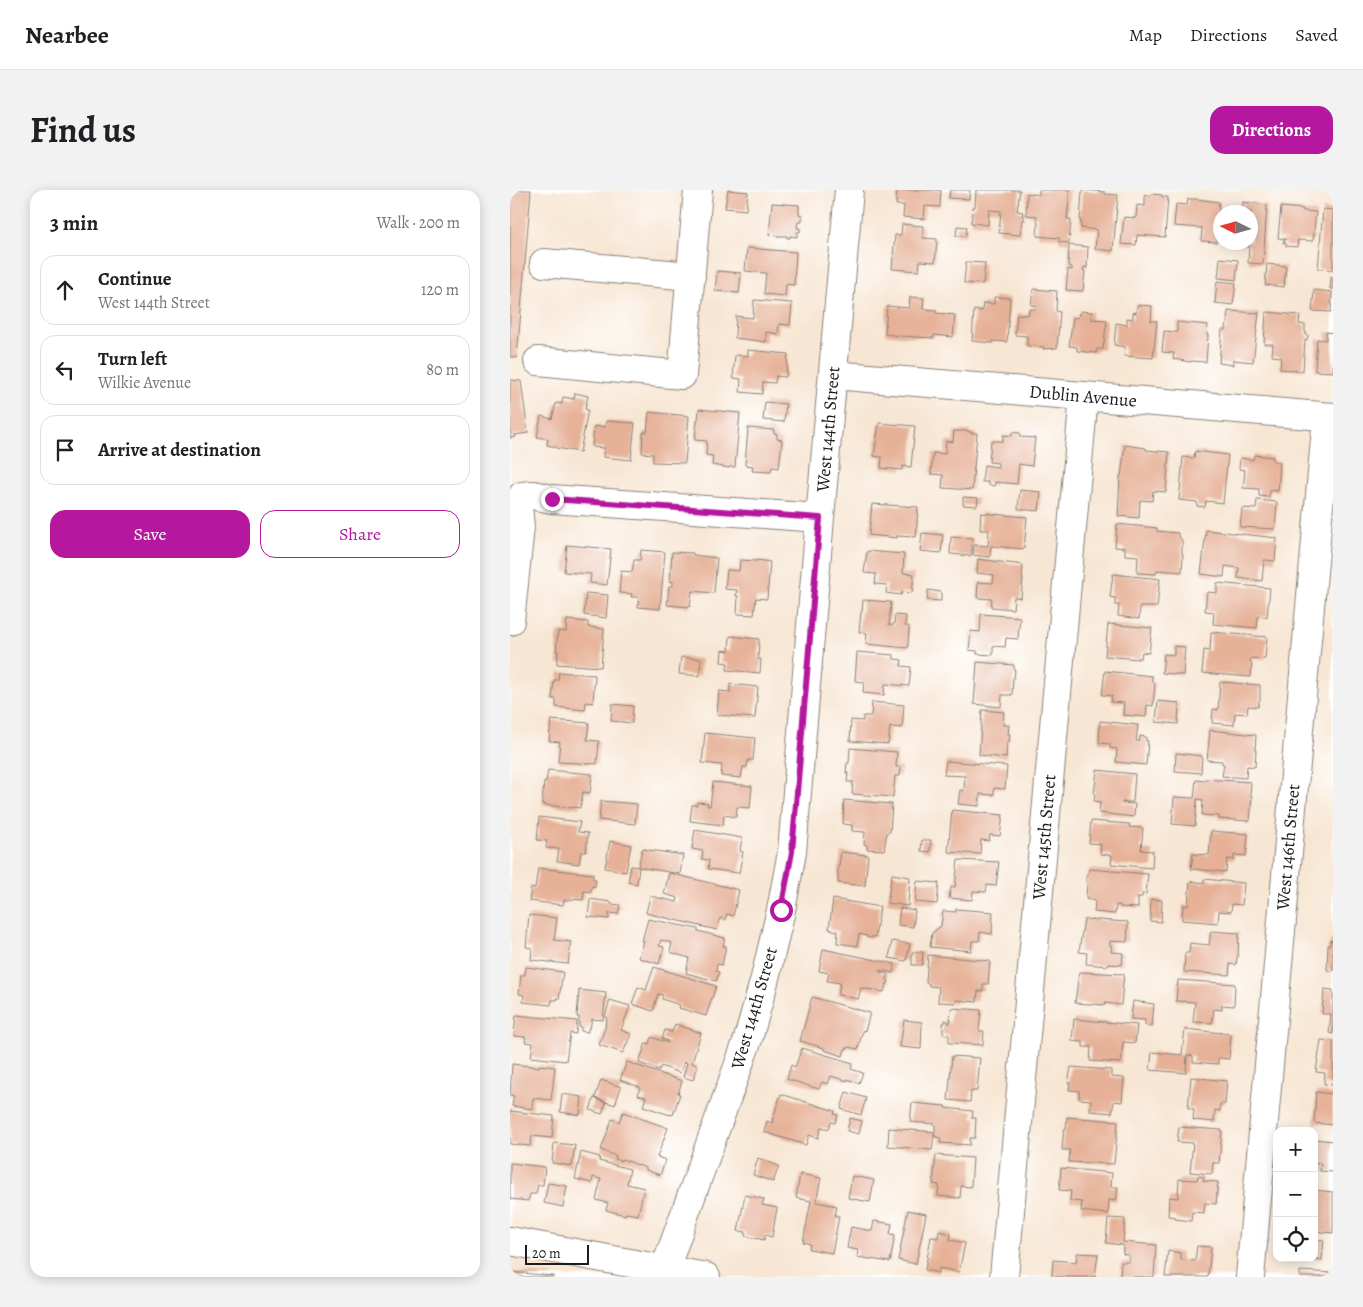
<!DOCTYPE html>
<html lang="en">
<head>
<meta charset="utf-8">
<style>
	:root { --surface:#fff; --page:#f2f2f2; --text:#202124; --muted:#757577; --line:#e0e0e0; --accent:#b5179e }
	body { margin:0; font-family:Alegreya,serif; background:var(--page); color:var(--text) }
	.controls { position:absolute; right:15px; bottom:15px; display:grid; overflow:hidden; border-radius:10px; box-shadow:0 2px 12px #0003 }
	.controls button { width:45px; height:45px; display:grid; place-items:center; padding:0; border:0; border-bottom:1px solid var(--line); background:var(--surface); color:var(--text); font:25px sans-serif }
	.compass { position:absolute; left:703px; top:15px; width:45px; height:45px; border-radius:50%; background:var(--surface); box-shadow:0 2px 12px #0003; rotate:275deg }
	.scale { position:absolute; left:15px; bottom:12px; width:64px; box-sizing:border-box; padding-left:5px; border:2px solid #1c1c1c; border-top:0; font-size:14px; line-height:18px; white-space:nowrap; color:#1c1c1c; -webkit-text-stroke:4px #fff; paint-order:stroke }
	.stop { position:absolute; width:15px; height:15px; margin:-11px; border:4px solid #b5179e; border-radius:50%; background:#fff }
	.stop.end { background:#b5179e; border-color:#fff; box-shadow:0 1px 5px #0008 }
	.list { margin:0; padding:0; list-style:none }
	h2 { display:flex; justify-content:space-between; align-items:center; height:65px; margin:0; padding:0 20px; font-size:21px }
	h2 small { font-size:16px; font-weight:400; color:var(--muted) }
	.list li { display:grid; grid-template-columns:32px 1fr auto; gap:15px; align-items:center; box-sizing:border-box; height:70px; margin:0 10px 10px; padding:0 10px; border:1px solid var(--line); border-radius:15px }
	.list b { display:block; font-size:19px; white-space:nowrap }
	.list p { margin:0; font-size:16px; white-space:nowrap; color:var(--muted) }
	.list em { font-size:16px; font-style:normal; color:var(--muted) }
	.actions { display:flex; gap:10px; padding:15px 20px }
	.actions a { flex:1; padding:11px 0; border:1px solid var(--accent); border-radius:15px; text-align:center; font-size:18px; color:var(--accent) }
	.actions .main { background:var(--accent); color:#fff }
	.icon { flex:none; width:28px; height:28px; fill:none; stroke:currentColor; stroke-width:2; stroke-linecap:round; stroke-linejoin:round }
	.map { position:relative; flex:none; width:823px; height:1087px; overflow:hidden; border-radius:15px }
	header { display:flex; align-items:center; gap:30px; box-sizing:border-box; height:70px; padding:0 25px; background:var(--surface); border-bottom:1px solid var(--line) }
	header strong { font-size:24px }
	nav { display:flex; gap:28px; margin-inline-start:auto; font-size:18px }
	.intro { display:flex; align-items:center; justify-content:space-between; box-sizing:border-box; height:120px; padding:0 30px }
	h1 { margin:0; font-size:35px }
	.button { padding:12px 22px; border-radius:15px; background:var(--accent); color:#fff; font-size:18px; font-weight:700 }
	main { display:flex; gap:30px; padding:0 30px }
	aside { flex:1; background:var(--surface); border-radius:15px; box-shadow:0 2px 12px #0003 }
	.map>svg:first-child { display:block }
</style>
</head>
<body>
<header>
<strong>Nearbee</strong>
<nav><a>Map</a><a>Directions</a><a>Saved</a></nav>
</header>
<div class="intro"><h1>Find us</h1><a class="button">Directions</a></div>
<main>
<aside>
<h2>3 min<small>Walk · 200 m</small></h2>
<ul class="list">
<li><svg class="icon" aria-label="ahead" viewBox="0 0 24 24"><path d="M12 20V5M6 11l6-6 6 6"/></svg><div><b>Continue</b><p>West 144th Street</p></div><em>120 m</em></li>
<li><svg class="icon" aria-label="left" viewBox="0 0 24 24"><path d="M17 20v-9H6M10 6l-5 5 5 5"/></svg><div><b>Turn left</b><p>Wilkie Avenue</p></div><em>80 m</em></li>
<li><svg class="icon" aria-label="arrive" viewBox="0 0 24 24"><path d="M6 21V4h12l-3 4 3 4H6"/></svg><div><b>Arrive at destination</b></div></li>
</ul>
<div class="actions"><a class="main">Save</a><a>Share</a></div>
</aside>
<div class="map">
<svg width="823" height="1087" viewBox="0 0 823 1087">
	<rect width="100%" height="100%" fill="#fff"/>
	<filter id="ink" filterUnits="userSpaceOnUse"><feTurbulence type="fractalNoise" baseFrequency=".02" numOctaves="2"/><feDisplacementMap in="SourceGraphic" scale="10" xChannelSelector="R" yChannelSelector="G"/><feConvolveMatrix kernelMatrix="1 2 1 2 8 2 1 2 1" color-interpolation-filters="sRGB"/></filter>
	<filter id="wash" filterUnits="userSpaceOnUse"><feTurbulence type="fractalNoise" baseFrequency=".0096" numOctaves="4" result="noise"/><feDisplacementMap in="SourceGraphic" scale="20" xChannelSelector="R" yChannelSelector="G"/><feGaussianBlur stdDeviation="1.12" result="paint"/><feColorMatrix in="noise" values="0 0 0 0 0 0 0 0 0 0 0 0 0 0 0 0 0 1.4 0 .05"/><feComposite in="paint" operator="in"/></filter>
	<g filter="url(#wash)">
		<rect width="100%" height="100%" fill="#f7e6d3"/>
		<g id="blocks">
			<!-- building -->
			<path fill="#e6b197" d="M0 0H21L7 168 0 167Z
				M218 0 238 2 236 20 215 18Z
				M387 0H431L430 17 415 16 414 29 393 27 394 15H386Z
				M440 0H460L459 9 439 8Z
				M466 0H510L507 21 513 22 512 26H514V30H512L510 45 489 43 491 21 479 20 478 35 461 33 463 17H465Z
				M529 0H560L557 29H561L559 53 549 52V48L527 46 528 32H527V26L516 25 517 3 529 5Z
				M573 0 595 2V4L608 5 603 61 585 59 587 40 571 38V31H570L572 2H573Z
				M641 4 652 5V7H658L655 47 627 45 626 55 611 54 614 27 626 28 627 15 635 16V5L641 6Z
				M678 9H686L709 12 707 52 691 51 692 38 664 36 666 14 677 15Z
				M733 12 757 15 753 74 738 73 739 55 730 54V52H741V22H732Z
				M262 13 289 15V24L292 25V32H288L287 38H290V42H287V47L280 46V48H277V46H271V47H267V46L259 45Z
				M771 17 793 19V21L806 22 803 51 788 50 787 57 776 56V53H773L774 50H776V49L768 48Z
				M813 19 823 20V80L808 79Z
				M392 34 413 36V48L427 49 425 72 410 71 409 81 382 79 385 45H391Z
				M447 36 457 37 456 46H446Z
				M559 55 578 57 577 78 574 77 573 81H575L573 101 556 100 558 79 562 80V77L558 76Z
				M237 58 286 62 284 95 276 94 275 106 254 104 256 83 235 81Z
				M710 68 728 70 726 90 708 88Z
				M456 72 475 73 473 94 454 93Z
				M757 74 776 76 774 97 755 95Z
				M207 81 231 83 229 103 205 101Z
				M821 87H823V99H820Z
				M707 91 726 93 723 115 705 113Z
				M523 99 547 101 546 121 550 122 547 158 533 159 534 157 517 156V146L505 145 507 124 518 125 519 119H526L527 116 521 115Z
				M804 100 822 102 821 122 802 121Z
				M400 107 414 108 413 119 426 120V123L445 125 443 147 424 145V148L390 146 375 144 377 116 399 118Z
				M484 107 500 108 497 152 483 151V153L462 151 464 120 472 121 473 113 484 114Z
				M244 110 282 113 280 135 269 134 268 144 256 142V152L225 148 226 126 243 128Z
				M627 115 642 116 641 131H647L643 168 614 166 615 157 604 155 606 133 617 135V128L623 129V122L626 123Z
				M571 121 582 122 581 129 597 130 593 159H587L586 163 567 161V157L559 156 563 127 568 128 569 123H570Z
				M718 121 749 123 743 172 723 170V175L709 173 712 140H716Z
				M756 122 790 125 789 134 795 135V142H796V145H798L797 150H795L793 181 770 179 771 167 762 166 763 154H754Z
				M667 132 698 135 697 145H698L696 172 681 171V172L663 169 664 163 652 162 654 141 667 142Z
				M816 142 823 143V182L805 181V178L807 149 816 150Z
				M238 160 278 164 276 187 266 186 265 193 253 192 252 204 230 202 231 189 223 188 225 165 238 166Z
				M0 190 11 191 18 243 5 245 6 247 0 248Z
				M65 203 78 206 75 219 78 220 70 262 46 258V257L37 255 38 249 27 247 31 226 42 229 46 213 52 214 53 207 64 209Z
				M255 212 276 214 274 232 253 230Z
				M189 219 230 223 225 277H219V278L202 275 203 266 196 265 197 251 185 250 187 230H188Z
				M139 222 179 226 175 273 143 272V264L132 263 133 242H137Z
				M96 231 125 233 121 270 93 267 94 258 82 257 84 236 95 237Z
				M369 233 405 236 401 277 393 276 392 280 371 278 372 267 364 266Z
				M238 238 264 240V244H267V249L272 250 269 278 262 277 261 282 242 281 243 276 235 275Z
				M444 241H460V243H467L462 300 432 298 433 285 421 284 423 263 435 264 436 251 443 252Z
				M502 242 510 243V247L525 248 522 276 509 274 507 294 485 292V296L478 295V292H472L474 275 488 277V273L479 272 481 251H493V245L502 246Z
				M615 255 636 258V260L659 262 656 302 643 301 642 311 630 310 629 328 608 326 610 286H611Z
				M685 261 718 265 713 313 696 311 695 317 687 316V312L669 310 673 267 684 268Z
				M744 265 763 267V271L770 272 768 301 760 300 759 307 749 306V299L733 298 735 280 729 279 730 268 743 270Z
				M510 300 531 302 529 321 508 319Z
				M453 307 468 308 467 316 453 315Z
				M747 310 767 312 765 339 730 337 732 318 746 319Z
				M362 314 408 317 406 347 387 346V348L359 345Z
				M471 323 517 327 514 359 481 356 480 367 463 365 464 355 478 356 479 340H470Z
				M607 334 647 338V341L668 343V346L672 350V364H673L672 382 647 380 646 384 627 383 628 366 615 365V358L605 357Z
				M696 340 767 348 765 371 754 370 752 391 728 388 729 378 715 376 714 387 691 384Z
				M412 343 433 345 431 363 410 361Z
				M441 347 463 348 461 366 440 364Z
				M57 355 101 359 97 395 80 393 81 384 54 382Z
				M131 360 155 362 150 419 128 417 129 407H121L122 404 109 403 111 381 122 382 124 370H130Z
				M357 361 394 364 393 383 404 384 402 403 392 402 391 405 376 403 377 395 365 394 366 384 354 383Z
				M162 362 183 363V365L207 368 204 403 182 401 180 417 157 415 159 396H163V392L160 391Z
				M468 369 513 375 512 388H513L511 408 504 407 503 419 481 417 482 409 467 408 468 392 483 393 484 385 467 383Z
				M230 370 247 371V370L260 372 257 409 246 408 244 425 227 424 228 406H226L227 400 215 399 217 380 229 381Z
				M603 384 650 389 647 417H630L629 429 608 426 609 415H605V408L600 407Z
				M707 393 760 398 757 427 748 426 747 438 703 434 704 422 695 421 697 402 707 403Z
				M418 400 431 402V411L417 410Z
				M76 403 98 405 96 428 74 425Z
				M353 410 381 412 379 435H384L385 425 396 426 395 436H399L398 458 356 454 357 443 349 442 351 422H352Z
				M471 424 510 427 508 449 496 448 495 457 483 456V465L467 464V461L459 460 461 441 470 442Z
				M57 430 78 432V437L94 439 91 477 47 474 48 461H46L48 441 56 442Z
				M598 434 642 438 639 463 632 462 631 468H628V469L595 466Z
				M701 442 757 447 755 469 741 468 740 472 742 473 741 487 692 483 694 460 700 461Z
				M220 446 249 449 248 469H251L250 483 217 480 218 473 211 472 212 460 219 461Z
				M664 456 675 457 673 485 652 483 654 464 664 465Z
				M347 462 384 465V469L392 470 391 476 401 477 399 496 375 494 374 505 353 503 354 492 345 491Z
				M171 467 191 469 190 486 169 484Z
				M467 472 504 475V480H505L504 488H503L502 505H492L491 517 464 514Z
				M595 481 642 486V492L645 493 643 516 637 515 636 527 613 525 614 513 601 512 602 506 592 505Z
				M49 482 85 485 83 513 76 512 75 520 46 517V509H42L44 490H48Z
				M710 492 750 495V510L749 511 748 517 738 516 737 524 725 523 724 535 702 533 703 519 708 520Z
				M220 494 248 497 245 528 207 525 209 501 220 502Z
				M648 511 669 513 668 534 646 532Z
				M362 512 394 515 392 538 380 537 378 554 340 551 341 530 353 531V526H361Z
				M102 514 123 516 122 533 101 531Z
				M472 520 494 522 493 535H499L498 544H500L499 552H497L496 568 469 565Z
				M41 530 79 533 77 550 89 551 87 574 48 572 50 552 39 551Z
				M590 531 628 535 626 551H629L630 546 636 547V551H638L636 575 606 572 607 559 600 558V554L589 553Z
				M700 540 746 545 745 560H746L745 577 737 576 736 588 712 586 714 574H712V571L697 570Z
				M195 543 245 548 243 570H238L237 577H233L231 588 211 586 212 575 192 573Z
				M340 558 387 562 386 577H391L390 586H385L383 607 342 604 343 592H337L338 583H336L337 573H339Z
				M666 563 692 566 691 583 665 581Z
				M436 571 497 576 495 599 484 598V605L470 604 469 616 448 614 450 600 454 601 455 586 434 585Z
				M38 580 82 584 80 603 73 602 70 618 63 617V618L34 615V614H32L34 592H36Z
				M587 580 625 584 623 612H612V613L625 614 624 627 589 623 590 612 584 611 585 604H584Z
				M695 589 741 592 740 605 742 606 740 631 709 629V626L692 625 693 610 687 609 685 636 662 634 664 607 684 608 686 590 695 591Z
				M203 592 242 596 240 618 227 617 226 627 214 625 213 635 180 631 182 615H187V612L198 613 197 616H200Z
				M334 610 382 614 380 642H377L374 660 357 659V655L354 654 355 642 342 641V635L333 634Z
				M91 611 127 614 125 634 89 630Z
				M442 620 493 625 490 646 480 645 479 651 471 650 470 664 438 662Z
				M29 627 70 632 68 642 78 643 76 662H71L69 674 47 671 49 659 36 658 37 651 27 650Z
				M581 631 620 634 619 637 633 638 631 660 643 661 642 678 601 674 602 665 590 664 591 654 579 653Z
				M185 640 232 648 230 661 233 662 229 683 198 679 199 670 192 669 193 661 182 659Z
				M701 641 738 644 736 666 724 665V670L717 669 716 682 681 679 683 664 699 665Z
				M412 650H421L420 662 411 661Z
				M100 651 121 655 116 682 95 678Z
				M132 659 173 665 170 684 129 677 127 694 118 692 121 676 128 677Z
				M331 662 358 665 355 696 328 693V676H329Z
				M448 670 489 672 486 696 477 695 476 702 463 701 462 710 439 708 441 697H445Z
				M28 678 83 684V689H86L85 697 82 696 81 702 74 701 73 710 59 709V710H54L53 715 19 711 21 698H25Z
				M579 679 638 684 636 704 633 703 632 707H628V718L610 717V715H606L605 724 584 722 585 711 576 709 577 692H576V685H578Z
				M159 683 229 700 223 726 217 724 215 730 210 728 207 740 136 723 140 706 167 712 168 708 154 704Z
				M382 684 400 687 398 716 377 713Z
				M694 689 734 693 732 715 722 714 721 722 709 721 708 733 672 730 673 715 678 716 680 691 694 693Z
				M407 691 429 693 427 714 405 712Z
				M80 709 101 712V714L110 715 108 724 99 723V729L78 727Z
				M323 709 370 717 365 747H361L360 748H357V746L349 744 347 756 327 753 328 741 319 739Z
				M641 709 652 710 651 732 640 731Z
				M390 718 405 720 403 737 388 735Z
				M446 719 483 722 482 744 470 742 469 751H462L461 761 420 757 422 743 431 736 433 721 446 722Z
				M19 725 47 728 44 750 61 752 58 774 21 770 22 758 16 757Z
				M138 729 188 739V741L215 748 213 756H216L212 775 207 774 206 781 209 782 206 791 176 783 179 768 160 762 162 753 151 750 149 756 154 757 149 774 129 768 134 751H132Z
				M574 729 618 732 617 752 600 751V756H602L601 762 613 763 612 775 599 774 598 776 576 774 577 763 569 762Z
				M701 741 729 743 728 767H727L726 775 720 774 719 785 674 782 675 763H679L680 753 699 755Z
				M820 750 823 751V781L817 780 818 755H820Z
				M382 751 400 754 396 771 379 768Z
				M313 759 385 774 383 783 370 780V782L378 784 377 790 379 791 378 794H376L374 802 351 798 348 809 328 805 330 793 317 791 319 783 309 781Z
				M402 762H413L412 775H402Z
				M418 765 480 771 478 794H473V801H468L467 812 446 810V813L428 812 429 797 419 796V794L416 792Z
				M16 777 53 782 49 809 47 808V810H42L41 815 13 812 14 805 9 804 11 785H15Z
				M144 777 206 796 196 826 169 818 170 815 152 809 153 805 148 804 143 821 122 814 128 797 136 800Z
				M569 782 614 784 611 815 595 813V815L565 813Z
				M668 790 725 794 724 816 712 815V820L704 819 702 833 683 832 685 812 666 811Z
				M814 799 823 800V844L819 843 821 824H812Z
				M69 800 96 803 93 830 82 829 80 838H78V842L71 841V837H69V827H67Z
				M302 807 360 823 355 841 353 840 348 859 338 857 337 859H335L333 866 314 860V858L290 851Z
				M100 810 120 816 111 840 121 844 113 863 89 855 96 835H95L97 828 95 827Z
				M623 811 644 814 642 836 635 835V830L621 829Z
				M441 818 471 820 469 841H474L473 855 439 853V845L433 844V833H435V830L438 831V833H440Z
				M6 825 67 831 66 844 60 843 56 871 21 867 23 853 15 852 16 847 4 846Z
				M564 829 627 835 625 853 613 852 611 873 580 871 581 857H573V852L562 851Z
				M394 830 412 832 411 859 390 857Z
				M165 834 191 843 182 873 188 876 183 890 173 887 177 873 174 872 170 883 151 876 149 880 129 873 136 853 139 854 141 847 158 853V851L152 849 155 840 162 842Z
				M675 839 721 844 719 869 708 868V874L683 872V866L677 865 676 883 640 880 642 862 672 865Z
				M811 850 823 851V895L814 894 815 883 806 882Z
				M292 858 343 873 341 879 353 883 349 893 337 889V891L321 886 318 894 312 892 309 899 277 889 281 875 285 877Z
				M442 866 470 868 467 901H461L460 912 438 910Z
				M117 872 172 891 168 904H170L163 925 160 924V925L133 916 136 907 128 905 130 897 110 890Z
				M2 874 29 877V875L45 877 41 910 23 908 22 919 2 916 4 906 0 905Z
				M561 877 601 880V887L614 888 612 912 604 911 602 923 580 921 581 910 569 909V901L559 900 560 893H558Z
				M681 887 717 891 715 914H710V921L705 920 704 932 683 930 684 919 678 918Z
				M91 890 111 897 105 915 85 908Z
				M336 902 356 908 351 925 331 919Z
				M806 902 823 904V935L804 933Z
				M52 904 72 907 70 925 50 922Z
				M271 904 325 921 324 924 328 925 325 933 321 932 319 939 311 937 308 948 299 945 296 955 254 942 257 931 262 933 263 931H262Z
				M84 908 96 913 92 924 80 920Z
				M402 913 435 916V918L463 921 462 928H466L465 948H460V955L430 953 431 948 425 947V945L424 944 422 960 378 956 379 938 425 942V934L400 932Z
				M0 921 44 926 42 948 22 946 20 956 0 954Z
				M113 922 158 938 147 967 156 970 150 985 136 980V978L112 969 111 971 105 969 106 966 91 960 102 929 109 932Z
				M557 927 608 931 604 974 559 972 560 960H552L554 939H556Z
				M340 928 352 931 349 944 337 941Z
				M669 937 712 940 709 973H703L702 984 680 982 683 953 667 952Z
				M804 949 823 951V982L810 981 811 973H804Z
				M44 953 65 955 62 976 42 973Z
				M71 962 90 967 89 971 120 979 117 994 134 998 128 1025 116 1023 115 1025 96 1020 98 1013 86 1010 91 989 83 987 82 993 65 989Z
				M426 965 463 968 461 997 451 996 450 1008 428 1006 429 995 423 994Z
				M248 968 269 976 263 992 243 985Z
				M0 973 35 977 33 995H28L26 1004H20L18 1011 0 1009Z
				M551 978 602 983 601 997H608L606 1011 599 1010 598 1024 571 1021 572 1012 560 1011 561 1001 549 1000Z
				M290 984 311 988 306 1012 327 1016 325 1026H329L322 1063 299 1059 300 1054 293 1052 301 1011 286 1008Z
				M342 986 364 990 360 1012 338 1008Z
				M688 986 694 987 693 991 708 992 706 1014 695 1013 694 1023 682 1022 681 1031 665 1029 666 1027 658 1026 659 1007 668 1008 669 989 687 990Z
				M38 993 57 996 53 1017 34 1013Z
				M804 1000 823 1002V1043L804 1041Z
				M235 1005 254 1009 252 1015 267 1018 262 1047 255 1045 254 1050 235 1046 236 1042 228 1041Z
				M398 1020 416 1024 406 1074 388 1070Z
				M598 1028 615 1029 613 1052 646 1055 644 1087H610L611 1072H619V1065L613 1064V1055L596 1053Z
				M364 1031 382 1034 380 1044 385 1045 380 1072 347 1067 348 1060 337 1058 341 1037 362 1041Z
				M429 1041 441 1044 440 1050 455 1053 449 1082 429 1078V1083L415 1080 421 1047 428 1048Z
				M804 1049 814 1050 812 1070 804 1069Z
				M687 1056 701 1057 698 1087H655L658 1061 671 1063V1070L685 1071Z
				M567 1063 588 1064 585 1087H542L543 1070 566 1072Z
				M790 1081 823 1083V1087H790Z
				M0 1082 44 1086V1087H0Z"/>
		</g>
	</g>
	<g filter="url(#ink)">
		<use href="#blocks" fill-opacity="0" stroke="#8a8178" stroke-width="1"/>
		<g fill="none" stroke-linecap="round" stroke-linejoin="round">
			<defs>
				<path id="minor" d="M34 73 181 86
					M28 171 172 185 188 0
					M323 185 823 227
					M0 431 10 337 8 317 12 306 23 305 42 309 310 328
					M0 1051 196 1087
					M152 1087 238 849 255 788 271 720 282 662 310 328 339 0
					M494 1087 574 206
					M740 1087 817 227"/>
			</defs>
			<!-- minor casing -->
			<use href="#minor" stroke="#8a8178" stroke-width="30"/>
			<!-- minor -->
			<use href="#minor" stroke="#fff" stroke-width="28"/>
		</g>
	</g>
	<g fill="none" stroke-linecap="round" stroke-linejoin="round" filter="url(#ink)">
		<!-- route -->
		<path stroke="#b5179e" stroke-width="6" d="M42 309 310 328 282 662 271 720"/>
	</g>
	<g text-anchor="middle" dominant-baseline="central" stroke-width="4" stroke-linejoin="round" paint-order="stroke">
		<!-- street labels -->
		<g font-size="18" fill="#1c1c1c" stroke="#fff">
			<text transform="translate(573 206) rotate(5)">Dublin Avenue</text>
			<text transform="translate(318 239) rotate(-85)">West 144th Street</text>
			<text transform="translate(534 647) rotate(-85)">West 145th Street</text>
			<text transform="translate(778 657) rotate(-85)">West 146th Street</text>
			<text transform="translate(244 818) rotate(-74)">West 144th Street</text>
		</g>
	</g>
</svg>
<div class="controls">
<button>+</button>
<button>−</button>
<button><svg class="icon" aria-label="locate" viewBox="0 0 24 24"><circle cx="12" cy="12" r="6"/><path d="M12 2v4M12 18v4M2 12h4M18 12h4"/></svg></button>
</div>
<svg class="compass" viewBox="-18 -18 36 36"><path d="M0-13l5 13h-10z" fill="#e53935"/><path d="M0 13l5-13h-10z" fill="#757577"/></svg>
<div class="scale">20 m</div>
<div class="stop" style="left:271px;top:720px"></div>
<div class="stop end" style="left:42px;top:309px"></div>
</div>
</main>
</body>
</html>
